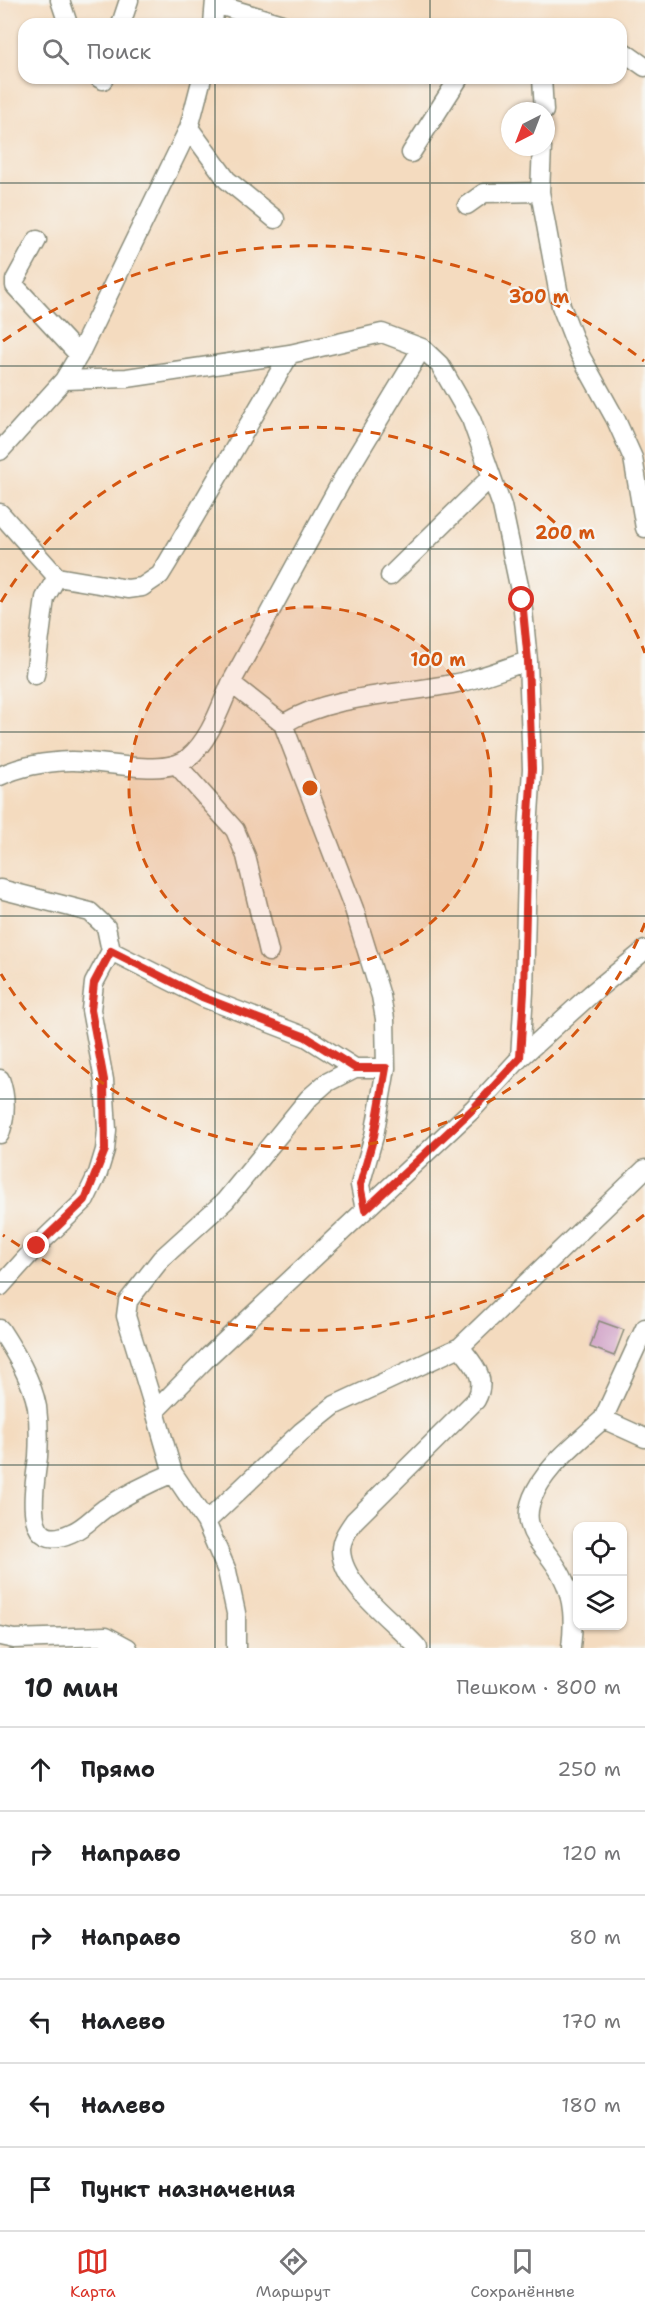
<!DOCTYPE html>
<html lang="ru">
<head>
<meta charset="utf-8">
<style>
	:root { --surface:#fff; --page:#f6f6f6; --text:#202124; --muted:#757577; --line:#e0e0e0; --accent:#d93025 }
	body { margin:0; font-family:"Shantell Sans",sans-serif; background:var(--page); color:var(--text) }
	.controls { position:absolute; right:18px; bottom:18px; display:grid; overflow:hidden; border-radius:12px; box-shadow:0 2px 4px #0004 }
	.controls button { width:54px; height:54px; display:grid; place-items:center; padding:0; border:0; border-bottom:2px solid var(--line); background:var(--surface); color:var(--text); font:30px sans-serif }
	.compass { position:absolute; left:501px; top:102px; width:54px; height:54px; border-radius:50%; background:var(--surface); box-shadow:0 2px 4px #0004; rotate:222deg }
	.stop { position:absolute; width:18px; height:18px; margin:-14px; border:4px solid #d93025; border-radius:50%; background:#fff }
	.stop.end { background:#d93025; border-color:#fff; box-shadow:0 2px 6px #0008 }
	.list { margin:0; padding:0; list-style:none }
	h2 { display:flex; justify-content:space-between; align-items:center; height:78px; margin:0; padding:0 24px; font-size:26px }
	h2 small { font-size:20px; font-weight:400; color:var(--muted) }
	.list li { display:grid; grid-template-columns:39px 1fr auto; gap:18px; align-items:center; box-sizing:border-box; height:84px; padding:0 24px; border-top:2px solid var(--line) }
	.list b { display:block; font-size:22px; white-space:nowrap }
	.list em { font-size:20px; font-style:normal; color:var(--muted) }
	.icon { flex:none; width:33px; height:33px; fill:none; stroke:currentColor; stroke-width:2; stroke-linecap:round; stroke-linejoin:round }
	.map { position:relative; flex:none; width:645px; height:1648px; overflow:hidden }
	.search { position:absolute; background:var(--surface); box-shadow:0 2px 4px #0004; left:18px; right:18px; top:18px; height:66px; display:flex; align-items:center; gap:15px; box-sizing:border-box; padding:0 21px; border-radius:18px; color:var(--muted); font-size:22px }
	.sheet { height:582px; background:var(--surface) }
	nav { display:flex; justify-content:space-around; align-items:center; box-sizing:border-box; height:84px; border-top:2px solid var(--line); background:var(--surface); font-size:16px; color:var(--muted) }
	nav a { display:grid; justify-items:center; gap:3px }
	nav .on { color:var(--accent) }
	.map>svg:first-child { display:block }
</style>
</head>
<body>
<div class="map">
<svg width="645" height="1648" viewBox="0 0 645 1648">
	<rect width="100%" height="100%" fill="#f6f6f2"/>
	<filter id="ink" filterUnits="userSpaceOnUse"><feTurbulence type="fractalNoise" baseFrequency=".0167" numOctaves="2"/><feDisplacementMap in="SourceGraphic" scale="12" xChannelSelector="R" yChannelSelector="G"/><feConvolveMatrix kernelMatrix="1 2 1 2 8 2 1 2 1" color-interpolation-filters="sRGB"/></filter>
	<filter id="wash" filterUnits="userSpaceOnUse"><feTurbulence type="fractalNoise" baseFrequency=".008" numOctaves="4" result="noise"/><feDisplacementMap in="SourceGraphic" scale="24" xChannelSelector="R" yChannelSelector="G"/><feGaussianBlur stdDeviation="1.35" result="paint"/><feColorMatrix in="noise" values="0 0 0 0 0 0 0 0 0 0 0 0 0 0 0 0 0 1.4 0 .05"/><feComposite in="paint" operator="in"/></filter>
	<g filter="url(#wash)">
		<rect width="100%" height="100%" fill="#f4dbbf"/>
		<g id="blocks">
			<!-- building -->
			<path fill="#d1a3c8" d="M599 1321 624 1330 614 1356 590 1347Z"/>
		</g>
	</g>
	<g filter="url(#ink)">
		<use href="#blocks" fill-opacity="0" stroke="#8a8c7a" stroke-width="1.5"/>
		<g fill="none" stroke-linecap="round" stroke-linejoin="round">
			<defs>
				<path id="minor" d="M60 0 68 24
					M215 4 282 24
					M121 24 129 0
					M213 24 215 0
					M621 50 645 67
					M99 78 103 80 104 78
					M542 78 544 111
					M189 128 227 180 275 219
					M542 147 540 192 561 306 580 355 616 420 633 458 645 528
					M411 153 459 78
					M467 205 484 193 540 192
					M37 240 15 280V286L79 355
					M64 380 127 378 290 354 382 333 422 348 440 365 471 419 502 506 522 600 528 661 532 769 528 829 524 992 520 1058 473 1109 209 1356 155 1411 173 1473 206 1522 227 1571 236 1613V1648
					M0 451 64 380 79 355 189 128 202 78
					M0 513 57 577 128 589 142 587 160 575 168 562 290 354
					M390 576 490 478
					M35 675 45 598 57 577
					M231 683 341 482 422 348
					M283 724C335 693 403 695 462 682 484 677 506 668 528 661
					M177 765 235 830 246 856 269 952
					M0 776C23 765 46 762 71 761 101 760 165 778 188 758 210 740 220 708 231 683L283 724 354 909 381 996 385 1019 386 1068 374 1136 360 1185 365 1210
					M0 889 90 912 106 927 111 951 94 983 91 1010 104 1080 107 1130 105 1150 98 1173 85 1200 37 1246 0 1287
					M111 951 202 997 306 1037 355 1068
					M520 1058 591 994 645 950
					M0 1079C6 1096 6 1116 0 1134
					M645 1328 603 1419 645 1438
					M0 1329C15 1352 32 1380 37 1407 39 1423 39 1441 38 1457 35 1484 20 1556 71 1533 84 1528 93 1517 104 1509 126 1494 149 1483 173 1473
					M155 1411 126 1316 128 1301 161 1259 225 1201 309 1098 326 1083 355 1068H386
					M206 1522 301 1432 335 1405 460 1347 645 1169
					M0 1636 14 1639 106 1636 128 1648
					M418 1648C396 1622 342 1587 341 1550 341 1539 348 1530 354 1521L476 1400C488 1378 474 1365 460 1347
					M571 1648C574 1623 574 1599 562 1576 546 1544 514 1531 536 1490 551 1462 580 1440 603 1419"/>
			</defs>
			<!-- minor casing -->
			<use href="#minor" stroke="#8a8c7a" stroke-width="21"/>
			<!-- minor -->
			<use href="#minor" stroke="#fff" stroke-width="18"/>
		</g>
	</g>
	<g fill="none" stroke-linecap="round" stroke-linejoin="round" filter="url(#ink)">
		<!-- route -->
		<path stroke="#d93025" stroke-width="8" d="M37 1246 85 1200 105 1150 104 1080 91 1010 94 983 111 951 202 997 306 1037 355 1068H386L374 1136 360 1185 365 1210 473 1109 520 1058 524 992 528 829 532 769 528 661 522 600"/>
	</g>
	<!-- grid -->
	<path fill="none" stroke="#1f3d34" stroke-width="1.5" stroke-opacity="0.55" d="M215 0V24M430 0V24M215 78V1648M430 78V1648M0 183H645M0 366H645M0 549H645M0 732H645M0 916H645M0 1099H645M0 1282H645M0 1465H645"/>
	<!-- distance rings -->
	<circle cx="310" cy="788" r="181" fill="#d45610" fill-opacity=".12"/>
	<g fill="none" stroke="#d45610" stroke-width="3" stroke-dasharray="10 8">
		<circle cx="310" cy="788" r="181"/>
		<path d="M645 923A361 361 0 0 1 1 974M1 602A361 361 0 0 1 645 653"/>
		<path d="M644 1215A542 542 0 0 1 3 1235M3 341A542 542 0 0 1 644 361"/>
	</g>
	<circle cx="310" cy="788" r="9" fill="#d45610" stroke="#f6f6f2" stroke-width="3"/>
	<g font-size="18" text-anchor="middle" font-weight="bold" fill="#d45610" stroke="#f6f6f2" stroke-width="4.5" stroke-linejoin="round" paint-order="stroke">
		<text x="539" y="303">300 m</text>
		<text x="565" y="539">200 m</text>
		<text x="438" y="666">100 m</text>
	</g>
</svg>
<div class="controls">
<button><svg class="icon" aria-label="locate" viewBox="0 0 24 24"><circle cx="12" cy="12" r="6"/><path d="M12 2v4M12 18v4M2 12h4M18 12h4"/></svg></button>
<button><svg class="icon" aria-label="layers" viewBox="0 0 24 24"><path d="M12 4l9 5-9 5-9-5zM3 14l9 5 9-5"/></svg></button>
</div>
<svg class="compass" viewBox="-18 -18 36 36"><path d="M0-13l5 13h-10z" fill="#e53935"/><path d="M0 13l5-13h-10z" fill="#757577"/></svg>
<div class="stop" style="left:522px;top:600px"></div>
<div class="stop end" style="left:37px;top:1246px"></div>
<div class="search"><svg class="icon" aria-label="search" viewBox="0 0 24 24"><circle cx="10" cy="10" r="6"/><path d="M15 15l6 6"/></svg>Поиск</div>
</div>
<section class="sheet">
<h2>10 мин<small>Пешком · 800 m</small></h2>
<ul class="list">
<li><svg class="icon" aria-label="ahead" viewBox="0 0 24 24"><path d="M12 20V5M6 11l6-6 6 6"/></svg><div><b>Прямо</b></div><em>250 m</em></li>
<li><svg class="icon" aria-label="right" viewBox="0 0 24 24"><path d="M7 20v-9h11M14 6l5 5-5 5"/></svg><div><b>Направо</b></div><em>120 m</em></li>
<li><svg class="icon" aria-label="right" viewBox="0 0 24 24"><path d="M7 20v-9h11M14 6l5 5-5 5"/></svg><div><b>Направо</b></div><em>80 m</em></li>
<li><svg class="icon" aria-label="left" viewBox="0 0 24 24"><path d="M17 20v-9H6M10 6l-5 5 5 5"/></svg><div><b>Налево</b></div><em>170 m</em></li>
<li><svg class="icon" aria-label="left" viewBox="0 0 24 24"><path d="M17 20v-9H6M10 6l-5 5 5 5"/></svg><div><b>Налево</b></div><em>180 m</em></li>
<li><svg class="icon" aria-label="arrive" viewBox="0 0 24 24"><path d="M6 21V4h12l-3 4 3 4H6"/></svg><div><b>Пункт назначения</b></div></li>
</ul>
</section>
<nav>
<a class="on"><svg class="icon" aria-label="map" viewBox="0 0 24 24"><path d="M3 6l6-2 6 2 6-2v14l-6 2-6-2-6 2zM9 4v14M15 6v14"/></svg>Карта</a>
<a><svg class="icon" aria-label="directions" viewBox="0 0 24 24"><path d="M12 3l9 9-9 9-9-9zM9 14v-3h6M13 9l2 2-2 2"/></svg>Маршрут</a>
<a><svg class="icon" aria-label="saved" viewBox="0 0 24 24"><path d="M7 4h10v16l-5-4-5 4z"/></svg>Сохранённые</a>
</nav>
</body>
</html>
